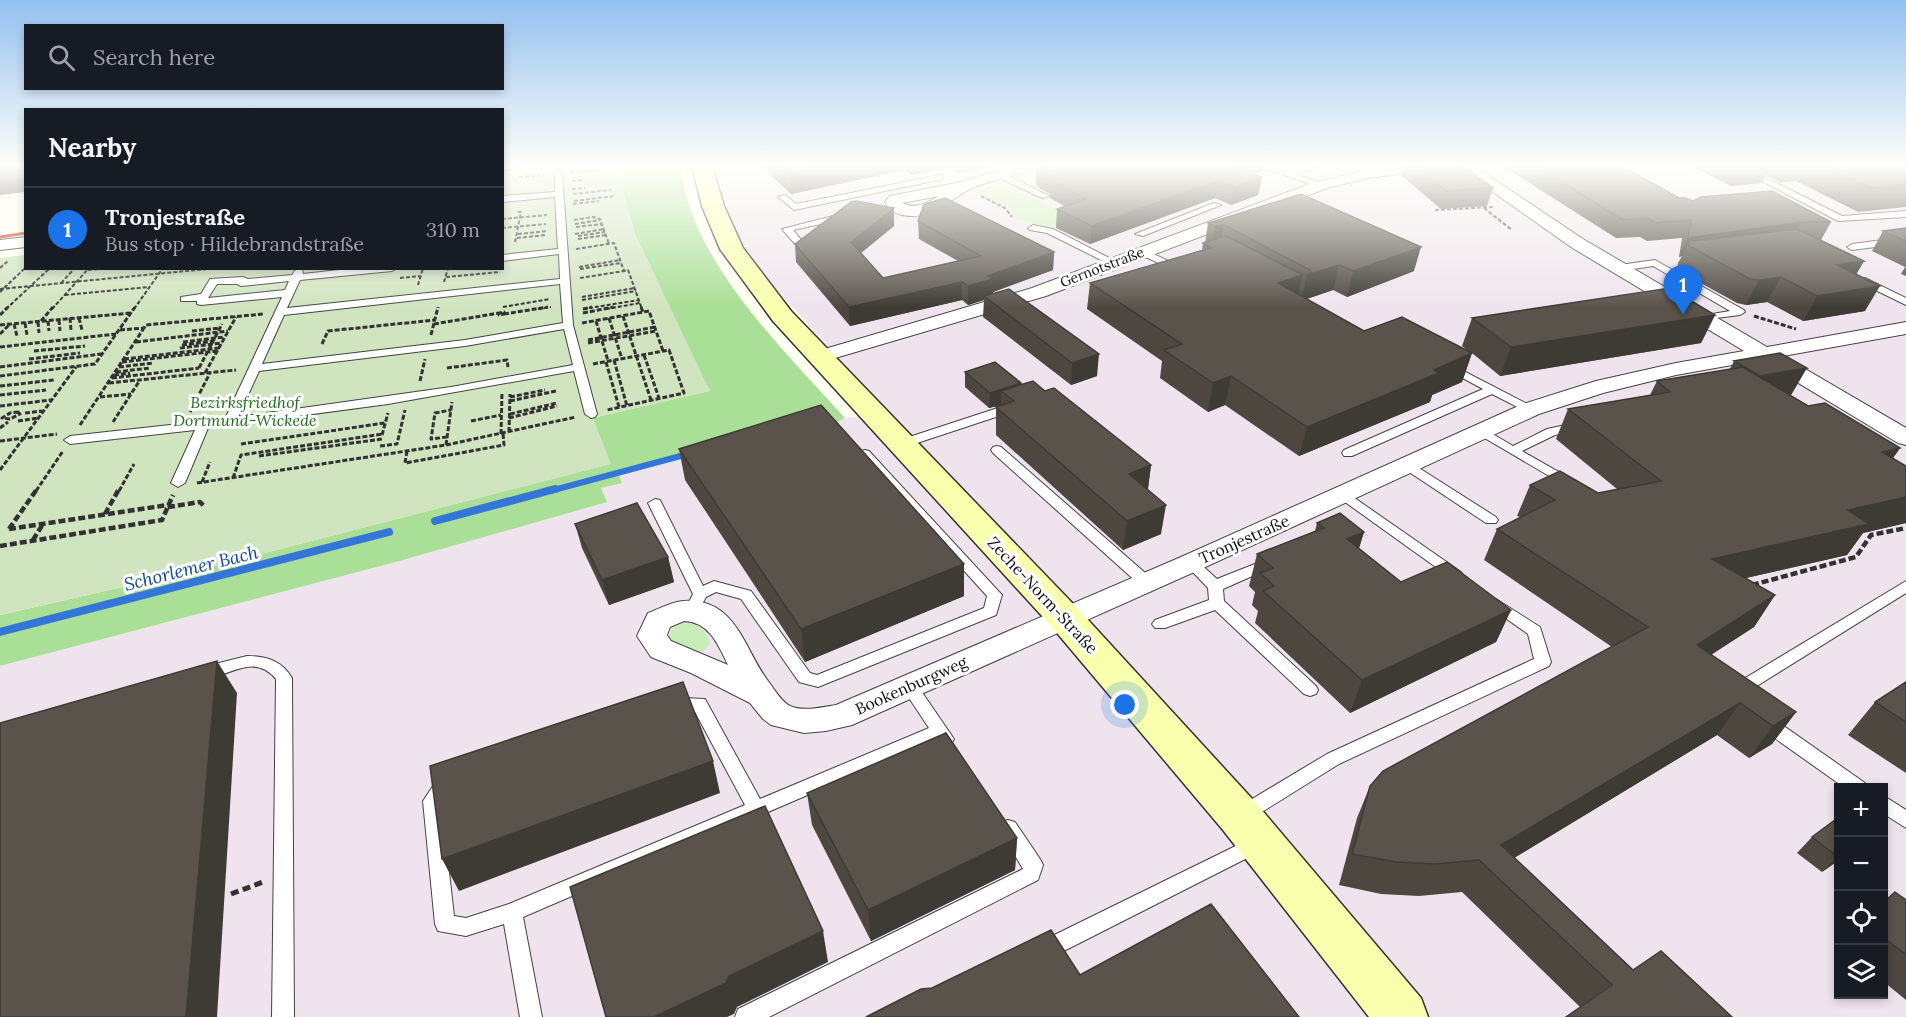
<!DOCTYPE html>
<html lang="en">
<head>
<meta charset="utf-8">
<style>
	:root { --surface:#171b24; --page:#242831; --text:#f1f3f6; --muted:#9ea1a6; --line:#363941; --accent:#1a73e8 }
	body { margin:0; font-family:Lora,serif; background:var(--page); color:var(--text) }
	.controls { position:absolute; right:18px; bottom:18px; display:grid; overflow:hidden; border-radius:0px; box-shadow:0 3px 9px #0003 }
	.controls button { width:54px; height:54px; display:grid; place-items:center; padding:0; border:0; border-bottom:2px solid var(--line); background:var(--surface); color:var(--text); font:30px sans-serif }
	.you { position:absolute; left:1125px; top:705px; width:21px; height:21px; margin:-15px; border:4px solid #fff; border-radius:50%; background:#1a73e8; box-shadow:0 0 0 9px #1a73e833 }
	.badge { display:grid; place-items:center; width:39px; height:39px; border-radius:50%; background:var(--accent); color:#fff; font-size:20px; font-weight:700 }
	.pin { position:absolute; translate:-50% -50px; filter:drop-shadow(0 2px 3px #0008) }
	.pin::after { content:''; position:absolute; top:32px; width:21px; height:18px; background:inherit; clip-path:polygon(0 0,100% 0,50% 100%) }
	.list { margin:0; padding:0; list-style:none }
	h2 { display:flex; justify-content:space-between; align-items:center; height:78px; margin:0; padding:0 24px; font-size:26px }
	h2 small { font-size:20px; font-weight:400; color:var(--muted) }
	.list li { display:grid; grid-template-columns:39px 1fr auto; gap:18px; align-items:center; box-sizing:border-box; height:84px; padding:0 24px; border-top:2px solid var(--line) }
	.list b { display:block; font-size:22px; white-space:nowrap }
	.list p { margin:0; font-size:20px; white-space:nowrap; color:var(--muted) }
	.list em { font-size:20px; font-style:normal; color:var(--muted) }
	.icon { flex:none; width:33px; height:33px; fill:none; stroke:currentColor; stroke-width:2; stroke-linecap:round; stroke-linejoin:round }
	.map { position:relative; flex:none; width:1906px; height:1017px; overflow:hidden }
	.search { position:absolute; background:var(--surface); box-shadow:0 3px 9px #0003; left:24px; top:24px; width:480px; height:66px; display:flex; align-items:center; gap:15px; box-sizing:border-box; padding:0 21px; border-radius:0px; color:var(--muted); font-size:22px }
	.panel { position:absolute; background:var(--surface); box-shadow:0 3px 9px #0003; left:24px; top:108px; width:480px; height:162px; border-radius:0px }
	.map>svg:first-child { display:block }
</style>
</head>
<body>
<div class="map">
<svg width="1906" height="1017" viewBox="0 0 1906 1017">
	<rect width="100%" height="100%" fill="#fffff2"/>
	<!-- industrial -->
	<path fill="#efe4ee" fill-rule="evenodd" d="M716 166H1906V1017H0V666L396 562 606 501 601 488 622 482 619 475 803 427 830 426 845 418 887 412 768 280 744 245 730 216ZM1838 788H1884V994H1838Z"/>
	<!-- green -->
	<path fill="#c9edb8" d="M1000 182 1077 219 1054 227H1036L1015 217 1010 208 976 191Z
		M692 622 700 624 710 641C705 662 680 648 669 639 670 625 680 622 692 622Z"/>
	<!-- forest -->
	<path fill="#a9df96" d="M616 166H680C692 263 782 348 845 418L830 426 802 427 619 475 622 483 601 488 607 502 396 562 0 666V615L210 567 610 464 592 418 709 391 635 234Z"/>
	<!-- cemetery -->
	<path fill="#d1e4c0" d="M520 166H616L635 234 710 391 593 418 611 464 210 567 0 615V258L25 255 26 268H502L503 168Z"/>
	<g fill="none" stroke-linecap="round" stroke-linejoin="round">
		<!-- stream-far1 -->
		<path stroke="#3476d8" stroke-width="6" d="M550 491 688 454"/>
		<!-- stream -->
		<path stroke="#3476d8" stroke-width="8" d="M435 521 555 489
			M0 632 389 532"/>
		<defs>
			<path id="lane" d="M1259 166C1269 166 1279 171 1288 171 1298 171 1307 166 1318 166L1296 174 1325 185 1318 187Z
				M1733 166H1743L1842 216 1906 211V217L1838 221Z
				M555 171 562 173 573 325 597 414 595 417 591 418 585 414 574 371 388 404 208 428 185 483 178 487 171 483 195 430 70 444 64 440 70 436 225 419 282 297 201 305 197 304V301H181V297L201 294 210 279 243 277 248 279 292 275 297 268 302 269 303 274 357 268H397L392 271 300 280 287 308 560 279 559 254 502 261V255L558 249 555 197 502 202V196L555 192ZM289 281 285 290 208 298 217 284H237L241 286ZM560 284 563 323 465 340 262 364 284 315ZM564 329 573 365 451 387 238 417 259 371 465 346Z
				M997 173H1003L1049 196 1042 198 997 177Z
				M940 175H943V179L794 210 778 197 785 195 796 204Z
				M1214 203 1221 205 1143 236 1135 234Z
				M845 213 848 214V218L793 230 803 242 801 244H795L782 229Z
				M1033 225 1053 229 1119 263 1111 265 1047 233 1030 230 1028 228Z
				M1906 237V243L1852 250 1847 247 1852 244Z
				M1139 250H1145L1175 264 1164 269H1158L1156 267 1161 264 1139 254Z
				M1655 260 1744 310 1745 312 1740 315 1700 320V316L1730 311 1653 266 1620 271 1615 268 1620 265Z
				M1865 278 1906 298V305L1861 283 1860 281Z
				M1448 363 1537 409 1535 412H1527L1492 394 1352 456H1344L1342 453 1344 450 1483 389 1444 368 1442 366Z
				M1013 403 1019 407 1017 410 905 447 901 448 895 444 897 441Z
				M1575 423 1581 427 1579 430 1555 435 1522 451 1573 480 1575 483 1568 487 1476 433 1478 430H1486L1513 446 1547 429Z
				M997 446 1001 447 1151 578 1153 582 1151 586H1141L993 453 991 450 993 447Z
				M865 450 869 451 1002 595 996 615 818 687 799 682 741 599 716 592 706 597 701 606H691L689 602 693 594 648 503 655 499 660 500 703 586 714 581 751 591 810 673 817 675 984 608 987 596 861 457 859 454 861 451Z
				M1408 461 1496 517 1498 520 1496 523H1486L1403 468 1402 465 1403 462Z
				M1343 490 1461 572 1463 575 1461 578H1451L1338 497 1336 494 1338 491Z
				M1191 558 1196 560 1217 579 1265 560H1275L1277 563 1275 566 1223 589 1224 601 1316 686 1318 690 1316 694 1310 696 1304 694 1215 610 1165 628H1155L1152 624 1155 620 1209 600 1208 588 1184 563Z
				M1906 581V593L1744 694 1738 696 1732 694 1730 690 1732 686Z
				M1496 599 1540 627 1551 662 1549 666 1339 764 1249 820 1243 822 1237 820 1234 814 1237 808 1327 754 1534 659 1528 634 1491 608 1489 604 1491 600Z
				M247 656C267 656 282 661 292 678L294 1017H272L276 679C251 649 224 684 199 676L197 672 199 668Z
				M909 680 915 682 954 739 951 744C945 746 940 746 936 740L523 917 542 1017H520L504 924 466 936 438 931 435 924 423 801 433 786 446 781 452 783 455 788 452 793 445 796 441 802 454 916 466 918 509 904 745 805 694 710 674 714 668 713 666 708 668 703 685 698 705 699 760 799 929 728 901 686 903 682Z
				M1765 715 1771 717 1865 783 1868 788H1845L1759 727 1757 722 1759 717Z
				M1884 796 1906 810V828L1884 814Z
				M1008 820 1015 822 1040 859 1043 865 1038 880 769 1017H735L738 1009 1023 869 999 828 1001 822Z
				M1256 836 1263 838 1265 844 1263 850 1050 958 1043 961 1036 958 1033 951 1036 944Z"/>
			<path id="street" d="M502 166H514L511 169 502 171Z
				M1015 166H1039L1036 169C1015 176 990 180 970 189 947 201 931 221 902 215 894 213 888 210 885 202L890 196 961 182ZM939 196C927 203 915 210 902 203Z
				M1386 166H1426L1418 171 1368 178 1327 188 1046 296 825 361 818 363 811 361 807 357 811 353 1032 288 1315 182Z
				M1456 166H1474L1583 239 1767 347 1906 322V334L1783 356 1906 428V445L1898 443 1760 360 1676 375 1603 393 1539 414 1201 569 852 725 826 731 804 733 771 725 763 719 750 703 691 673 651 657 637 636 648 613C659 609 671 602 683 601 738 597 744 652 771 685 776 692 782 702 790 706 803 712 823 707 836 705L1181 557 1523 404 1596 381 1676 363 1744 351 1571 247ZM684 621C709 622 718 644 728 665L671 641 667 635 670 627Z
				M26 237V247L0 250V240Z"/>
			<path id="secondary" d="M692 166H712L724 206 743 248 791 311 1078 609 1255 802 1421 998 1428 1017H1369L1223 830 1052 627 773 321 720 249 702 206Z"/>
		</defs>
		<!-- lane casing -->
		<use href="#lane" stroke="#434343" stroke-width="2"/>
		<!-- street casing -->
		<use href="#street" stroke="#434343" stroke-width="2"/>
		<!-- secondary casing -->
		<use href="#secondary" stroke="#323232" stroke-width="3"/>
		<!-- path-far3 -->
		<path stroke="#323232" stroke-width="2" stroke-dasharray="4 2" stroke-linecap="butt" d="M571 173 599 170
			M519 177 544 175
			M572 181 584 180
			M572 189 585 188
			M573 194 611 190
			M981 196 1005 208 1012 217
			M574 201 615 196
			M573 204 599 201
			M1484 208 1512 230
			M1435 210 1492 207 1490 206
			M502 219 547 215
			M574 220 593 217 600 219 609 244
			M575 224 600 220
			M576 227 602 224
			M502 228 546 224
			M518 234 548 231
			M575 234 604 229
			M578 236 605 232
			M517 238 546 235
			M578 239 606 235
			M515 242 521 212H517
			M576 249 614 243 624 271 628 270 642 309
			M579 267 620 260
			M0 268 8 261
			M580 269 621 263
			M88 270 109 268
			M446 277 500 272
			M400 278 420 276
			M580 278 624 271
			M444 282 448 268
			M61 283 75 268
			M418 285 423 268
			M0 289 207 269
			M0 292 25 268
			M65 295 149 287
			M582 297 635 288
			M582 300 636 291
			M503 307 550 299
			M6 309 50 268
			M52 309 89 268
			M134 309 163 268
			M538 309 551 307
			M583 309 639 300
			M606 309 640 303"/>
		<!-- path-far2 -->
		<path stroke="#323232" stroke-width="3" stroke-dasharray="5 2" stroke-linecap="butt" d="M641 307 643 312
			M583 309 592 307
			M504 312V314L499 315V313Z
			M583 313 614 307
			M504 314 548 307
			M0 315 8 307
			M623 316 651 400
			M1754 316 1796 329
			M70 318 71 330
			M79 318 82 330
			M609 318 622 359
			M59 320 60 331
			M41 321 53 307
			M48 321 49 331
			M596 321 608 361
			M38 322 39 333
			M25 323 27 335
			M582 323 649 311 663 351
			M14 324 17 336
			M434 324 499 313
			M0 325 131 313
			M120 330 144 328 146 325 263 314
			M192 331 220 328
			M0 334 9 325
			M431 335 438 307
			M588 340 655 327
			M136 342 228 331
			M183 342 224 337
			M588 343 656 331
			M322 344 328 331 435 320
			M182 345 213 341
			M0 347 116 334
			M180 348 222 343
			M34 351 85 346
			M644 355 659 398
			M29 359 80 353
			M124 359 219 348
			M614 360 627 406
			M122 362 217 351
			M606 362 619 407
			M593 364 669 350 684 393 607 410
			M0 367 101 354
			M119 367 153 363
			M199 368 222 324
			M447 368 507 360 508 367
			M116 372 150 368
			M205 373 236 317
			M114 375 130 373
			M0 376 95 364 135 307
			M112 378 199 368
			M420 381 425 359
			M109 383 236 370
			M0 386 54 380
			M0 395 46 390
			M100 397 131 394
			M510 397 545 390
			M510 401 556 391
			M0 406 51 400
			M18 412 20 414 10 419 2 418 10 413Z
			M190 412 210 373
			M25 413 42 411
			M510 414 557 403
			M509 418 557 406
			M18 421 38 418
			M471 421 501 415
			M113 422 140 380
			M80 425 144 328
			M0 428 8 422
			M509 432 510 394
			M501 434 502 392
			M382 435 388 413
			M447 437 431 439 435 413 451 410
			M0 441 57 434
			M241 444 385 423
			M446 445 452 402
			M380 446 397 444 405 410
			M407 451 405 463 504 445 503 433
			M259 456 382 439
			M0 470 76 367
			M233 478 241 455 383 434
			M202 482 210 462
			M197 483 446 445 576 417
			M36 491 63 451
			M119 491 134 464"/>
		<!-- path-far1 -->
		<path stroke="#323232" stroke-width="4.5" stroke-dasharray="7 3" stroke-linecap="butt" d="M168 507 200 502 204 506
			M105 514 119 489
			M9 529 37 489
			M9 529 168 505
			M33 540 43 524
			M0 546 162 520 173 495
			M1752 585 1856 557 1871 535 1906 528"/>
		<!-- path -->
		<path stroke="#323232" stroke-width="5" stroke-dasharray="8 4.5" stroke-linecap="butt" d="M231 894 263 882"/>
		<!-- lane -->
		<use href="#lane" fill="#fff" fill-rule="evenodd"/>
		<!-- street -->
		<use href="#street" fill="#fff" fill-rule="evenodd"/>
		<!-- secondary -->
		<use href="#secondary" fill="#f8ffad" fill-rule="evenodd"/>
		<!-- rail -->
		<path stroke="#cc351c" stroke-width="3" d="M0 237 26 233"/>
	</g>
	<!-- wall -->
	<path fill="#4d4740" d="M762 166H994L958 173 950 167 912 175 904 170 791 194 763 168Z
		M1037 166H1265L1264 170 1254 174 1262 177 1258 195 1231 205 1215 198 1090 244 1056 228 1057 209 1066 207 1050 198V194L1037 187V184H1036Z
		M1404 166H1463L1493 188 1487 206 1441 209 1402 176Z
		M1507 166H1622L1679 198 1831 222 1821 240 1864 261 1856 274 1865 311 1803 321 1767 302 1746 305 1737 303 1677 270 1678 263 1682 256 1679 257 1682 238 1647 241 1640 237 1616 238 1506 168Z
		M1691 166H1906V207L1858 212 1796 181 1780 182 1766 175 1762 183 1731 186Z
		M1301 194 1414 271 1347 297 1333 290 1306 299 1364 331 1471 353 1462 346 1472 318 1715 315 1701 343 1500 376 1472 353 1462 382 1432 395 1430 402 1299 456 1225 405 1208 412 1160 378 1162 361 1087 309 1090 283 1202 250 1203 243H1205L1208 223Z
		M894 208V226L861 253 883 278 958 261 919 239 918 221 1054 252 1053 270 993 292 992 293 1097 376 1071 385 983 317 984 300 968 305 962 300 850 326 796 262 795 244Z
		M1906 228V276L1901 274 1905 267 1872 251 1883 231Z
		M1734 361 1808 406 1900 448 1893 458 1906 466V523L1863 533 1847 555 1746 578 1775 595 1754 627 1711 655 1796 712 1772 744 1749 758 1717 735 1514 858 1633 970 1580 1007 1462 892 1419 896 1381 894 1339 885 1357 818 1370 786 1612 647 1484 560 1497 529 1520 517 1517 516 1530 485 1598 493 1617 489 1556 439 1568 409 1650 395 1657 381 1730 369Z
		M965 372 1021 383V385L1045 391 1151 465 1148 490 1161 534 1123 550 996 435V407L1001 406V405L989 408 965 387Z
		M679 449 964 564V596L805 662 685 480Z
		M1317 523 1364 532 1359 548 1401 582 1511 610 1496 642 1350 713 1255 623 1258 611 1252 605 1255 592 1249 586 1257 554 1315 531Z
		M575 524 668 557 674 582 609 605 582 548Z
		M1906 682V773L1848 735 1875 702Z
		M807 793 1017 838 1015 870 871 941 812 825Z
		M1839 817V860L1822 872 1797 853 1812 837Z
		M1906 900V1000L1884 982V902Z"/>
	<!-- shaded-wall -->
	<path fill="#3e3a34" d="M0 166H23L26 171 0 174Z
		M823 166H904V170L791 194 789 173Z
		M911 166H950V167L912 175Z
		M958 166H994L958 173Z
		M1232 166H1265L1264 170 1229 183Z
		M1262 177 1258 195 1231 205 1234 187Z
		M26 179V192L0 195V181Z
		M1218 180 1215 198 1090 244 1092 226Z
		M894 208V226L852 260 851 242Z
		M1801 222 1792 241 1689 246 1690 239 1682 256 1679 257 1688 238Z
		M1224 225 1220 249 1211 250 1215 226Z
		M1421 247 1414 271 1347 297 1353 271Z
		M1054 252 1053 270 993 292 992 297 984 296V300L968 305V286L988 276Z
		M1864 261 1850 285 1837 265Z
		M1339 265 1333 290 1301 301 1307 275Z
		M1303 275 1297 302 1278 283Z
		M1781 277 1767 302 1746 305 1759 280Z
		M962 282V300L850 326 849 307Z
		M1880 286 1865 311 1803 321 1817 296Z
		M1715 315 1701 343 1500 376 1511 347Z
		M1472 353 1462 382 1432 395 1430 402 1299 456 1307 427Z
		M1099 354 1097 376 1071 385 1072 363Z
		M1807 368 1790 397 1744 405 1760 376Z
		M1231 376 1225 405 1208 412 1213 383Z
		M1021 383 1020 398 1001 391V405L989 408 990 393Z
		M1900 448 1879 478 1882 452Z
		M1151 465 1147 494 1129 474Z
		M1906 497V523L1863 533 1847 555 1693 590 1712 559 1848 510Z
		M1166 505 1161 534 1123 550 1127 521Z
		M1364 532 1354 564 1347 539Z
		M668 557 674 582 609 605 602 580Z
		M964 564V596L805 662 801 629Z
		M1775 595 1754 627 1676 677 1697 645Z
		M1511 610 1496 642 1350 713 1362 680Z
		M217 661 237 693 217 1017H186Z
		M1740 703 1717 735 1491 872 1501 845Z
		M1796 712 1772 744 1749 758 1773 726Z
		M713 761 720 793 459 891 442 859Z
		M1017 838 1015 870 871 941 868 910Z
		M1839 855V860L1822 872Z
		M823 931 828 962 737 1007 734 1014 727 1017H654L729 976Z"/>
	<!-- building -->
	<path fill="#59534b" stroke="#3e3a34" stroke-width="1.5" d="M21 166H26V179L0 181V174L20 172Z
		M781 166H823L789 173Z
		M1037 166H1233L1262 177 1234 187 1218 180 1092 226 1057 209 1086 199 1051 180V176L1038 170 1042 169Z
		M1416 166H1463L1493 188 1446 191Z
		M1536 166H1622L1679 198H1686L1693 201 1701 197 1772 191 1831 222H1801L1688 238 1691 220 1655 223 1648 218 1623 220Z
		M1823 166H1904L1906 167V185L1871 188Z
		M1301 194 1421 247 1353 271 1339 265 1307 275 1311 272 1310 270 1224 225 1215 226 1208 223Z
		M945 198 1054 252 988 276 993 279 968 286 962 282 849 307 795 244 851 202 856 201 894 208 851 242 883 278 981 256 918 221 924 204Z
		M1906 228V241L1883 231Z
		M1797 229 1864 261 1837 265 1880 286 1817 296 1781 277 1759 280 1750 279 1689 246 1690 239 1694 241Z
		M1226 236 1303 275 1278 283 1364 331 1402 317 1472 353 1434 370 1439 373 1307 427 1231 376 1213 383 1164 350 1182 344 1090 283 1211 248 1203 243Z
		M1670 288 1715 315 1511 347 1472 318Z
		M1009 289 1099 354 1072 363 984 296Z
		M1780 353 1807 368 1760 376 1734 361Z
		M995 362 1021 383 990 393 965 372Z
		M1743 367 1808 406 1825 403 1900 448 1882 452 1906 466V497L1848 510 1869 524 1712 559 1775 595 1697 645 1796 712 1773 726 1740 703 1501 845 1633 970 1661 951 1732 1017H1566L1612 985 1479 860 1435 864 1396 862 1352 854 1370 786 1383 771 1648 627 1497 529 1555 500 1530 485 1560 471 1598 493 1661 481 1568 409 1670 392 1657 381Z
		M1033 381 1045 391 1054 388 1151 465 1129 474 1166 505 1127 521 996 407 1014 401 1001 391Z
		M821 405 964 564 801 629 679 449Z
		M637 503 668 557 602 580 575 524Z
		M1340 513 1364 532 1347 539 1401 582 1447 562 1511 610 1362 680 1263 591 1274 586 1260 573 1273 568 1257 554 1324 528 1317 523Z
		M217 661 186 1017H0V723Z
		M683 682 713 761 442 859 430 766Z
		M1906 682V722L1875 702Z
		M946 733 1017 838 868 910 807 793Z
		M765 806 823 931 729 976 726 983 654 1017H606L570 887Z
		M1839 817V855L1837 856 1812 837Z
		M1895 892 1906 900V955L1884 938V902Z
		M1211 904 1299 1017H866L921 989 932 988 1051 930 1080 975Z"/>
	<!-- sky -->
	<linearGradient id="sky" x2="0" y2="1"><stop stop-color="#93c0f0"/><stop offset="0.54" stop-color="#fffff9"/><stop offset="1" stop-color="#fffff9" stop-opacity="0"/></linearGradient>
	<rect width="1906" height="308" fill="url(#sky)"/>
	<g text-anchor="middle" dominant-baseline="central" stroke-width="6" stroke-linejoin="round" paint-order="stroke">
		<!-- far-street labels -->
		<g font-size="14" fill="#101010" stroke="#fff">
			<text transform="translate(1102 267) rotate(-21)">Gernotstraße</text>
		</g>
		<!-- park labels -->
		<g font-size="16" font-style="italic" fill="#1b6e1a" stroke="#fff">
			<text x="245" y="402">Bezirksfriedhof<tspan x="245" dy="18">Dortmund-Wickede</tspan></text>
		</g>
		<!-- street labels -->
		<g font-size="16" fill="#101010" stroke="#fff">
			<text transform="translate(1244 539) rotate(-24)">Tronjestraße</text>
			<text transform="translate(1043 595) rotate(47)">Zeche-Norm-Straße</text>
			<text transform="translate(911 685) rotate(-24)">Bookenburgweg</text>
		</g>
		<!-- water labels -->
		<g font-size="18" font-style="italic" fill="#0e48ac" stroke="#fff">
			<text transform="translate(191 568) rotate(-14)">Schorlemer Bach</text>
		</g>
	</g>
</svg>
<div class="controls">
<button>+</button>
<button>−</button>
<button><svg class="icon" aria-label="locate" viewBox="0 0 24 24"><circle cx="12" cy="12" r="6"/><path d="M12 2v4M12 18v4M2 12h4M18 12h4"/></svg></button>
<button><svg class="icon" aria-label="layers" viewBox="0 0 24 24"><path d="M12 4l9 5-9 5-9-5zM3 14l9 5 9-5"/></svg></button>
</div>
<div class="you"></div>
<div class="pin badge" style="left:1683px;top:315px">1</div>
<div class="search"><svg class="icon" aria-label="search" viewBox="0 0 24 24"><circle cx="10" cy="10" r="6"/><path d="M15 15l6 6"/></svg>Search here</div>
<section class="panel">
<h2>Nearby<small></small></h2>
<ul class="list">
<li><span class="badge">1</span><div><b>Tronjestraße</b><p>Bus stop · Hildebrandstraße</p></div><em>310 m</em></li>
</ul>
</section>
</div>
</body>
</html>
